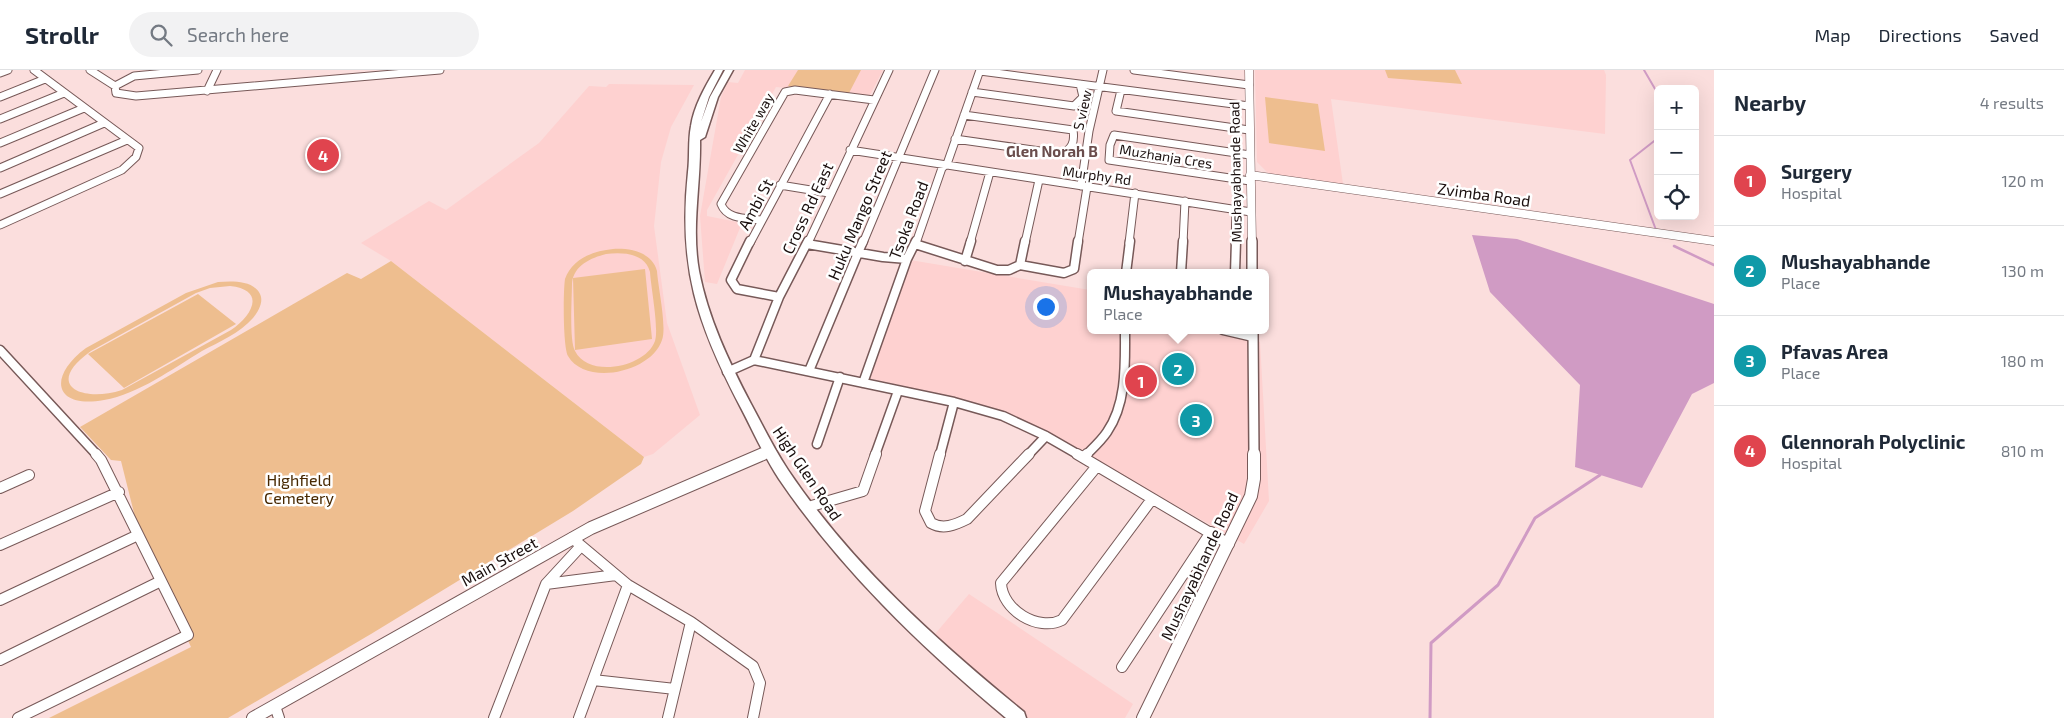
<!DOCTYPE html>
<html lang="en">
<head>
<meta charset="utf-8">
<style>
	:root { --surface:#fff; --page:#f2f2f3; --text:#1f2937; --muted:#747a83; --line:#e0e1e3; --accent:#3a621e }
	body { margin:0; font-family:"Exo 2",sans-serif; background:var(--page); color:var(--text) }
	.controls { position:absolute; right:15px; top:15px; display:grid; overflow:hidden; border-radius:8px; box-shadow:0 5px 20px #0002 }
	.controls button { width:45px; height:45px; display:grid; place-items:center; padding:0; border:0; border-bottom:1px solid var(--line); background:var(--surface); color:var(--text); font:25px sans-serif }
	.you { position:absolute; left:1045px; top:236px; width:18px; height:18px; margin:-12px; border:4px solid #fff; border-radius:50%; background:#1a73e8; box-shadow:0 0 0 8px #1a73e833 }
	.badge { display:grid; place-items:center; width:32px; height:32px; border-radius:50%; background:var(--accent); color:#fff; font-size:16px; font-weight:700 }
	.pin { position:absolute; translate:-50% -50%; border:2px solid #fff; box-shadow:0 1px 5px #0006 }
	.popup { position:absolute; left:1087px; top:199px; width:182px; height:65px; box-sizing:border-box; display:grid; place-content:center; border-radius:8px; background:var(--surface); filter:drop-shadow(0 1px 4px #0005); font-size:16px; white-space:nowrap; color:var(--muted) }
	.popup b { font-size:19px; color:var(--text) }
	.popup::after { content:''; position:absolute; left:50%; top:100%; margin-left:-10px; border:10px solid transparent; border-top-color:var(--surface) }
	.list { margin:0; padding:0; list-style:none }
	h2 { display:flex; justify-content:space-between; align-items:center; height:65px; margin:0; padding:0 20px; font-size:21px }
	h2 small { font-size:16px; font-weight:400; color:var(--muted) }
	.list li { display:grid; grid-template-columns:32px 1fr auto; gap:15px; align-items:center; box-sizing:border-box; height:90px; padding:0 20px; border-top:1px solid var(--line) }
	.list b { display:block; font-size:19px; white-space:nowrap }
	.list p { margin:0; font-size:16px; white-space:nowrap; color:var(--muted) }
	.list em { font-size:16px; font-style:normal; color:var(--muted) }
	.icon { flex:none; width:28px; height:28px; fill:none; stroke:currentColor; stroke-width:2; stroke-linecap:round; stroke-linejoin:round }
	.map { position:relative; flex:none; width:1714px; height:648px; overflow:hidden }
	header { display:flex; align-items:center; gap:30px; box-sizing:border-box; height:70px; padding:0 25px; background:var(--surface); border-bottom:1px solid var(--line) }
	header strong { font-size:24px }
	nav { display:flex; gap:28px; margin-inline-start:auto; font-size:18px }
	.search { width:350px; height:45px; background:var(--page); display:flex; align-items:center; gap:12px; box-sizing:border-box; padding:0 18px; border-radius:28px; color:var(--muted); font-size:19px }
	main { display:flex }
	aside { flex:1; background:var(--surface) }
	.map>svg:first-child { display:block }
</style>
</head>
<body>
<header>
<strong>Strollr</strong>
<div class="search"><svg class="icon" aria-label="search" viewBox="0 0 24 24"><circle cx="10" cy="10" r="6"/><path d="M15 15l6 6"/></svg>Search here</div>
<nav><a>Map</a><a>Directions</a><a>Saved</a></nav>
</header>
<main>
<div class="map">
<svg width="1714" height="648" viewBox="0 0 1714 648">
	<rect width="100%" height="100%" fill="#fbdedd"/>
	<!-- built -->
	<path fill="#fed1d0" d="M745 0H883L869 27 776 17 707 140V146L742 153 717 214 705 212 700 146 721 27 728 12 738 13Z
		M1255 0H1604L1606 5 1605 64 1331 29 1343 114 1269 104 1257 92Z
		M609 14 694 15 671 57 661 92 654 156 667 253 700 345 653 384 644 387 391 191 361 173 429 131 446 140 539 73 589 16 606 17Z
		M910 190 1090 220V260H1195L1260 272 1269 431 1244 474 1069 375 995 338 868 308Z
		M969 524 1133 634 1125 648H1025L935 564Z"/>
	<!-- green -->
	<path fill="#eebe8f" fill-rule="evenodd" d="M798 0H861L849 23 788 16Z
		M1385 0H1455L1462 14 1388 8Z
		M1265 27 1318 34 1325 81 1269 73Z
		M613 179C630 178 652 182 657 201 658 217 667 257 662 270 652 302 586 317 568 286 563 276 563 222 565 209 572 189 593 181 613 179ZM606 184C623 182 645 183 650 202 651 218 659 258 655 271 646 297 589 309 575 281 569 270 572 228 572 213 574 195 591 188 606 184Z
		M391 191 644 387 641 394 573 441 371 564 228 648H49L191 577 140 467 121 391 111 390 80 357 347 203 361 209Z
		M645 199 652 269 575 280 573 208Z
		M218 212C232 211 253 210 260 224 264 232 258 242 253 248 240 263 219 272 202 281 172 299 139 324 104 330 53 339 48 306 86 278L186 223ZM230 216C267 220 252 246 231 260L122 320C81 333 43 315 91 281L196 223 210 218Z
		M198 224 236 254 124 318 88 284Z"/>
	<!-- water -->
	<path fill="#d09bc4" d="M1472 165 1517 169 1714 234V313L1692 324 1642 418 1575 397 1580 315 1490 222Z"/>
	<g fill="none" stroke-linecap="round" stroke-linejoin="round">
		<!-- stream-far2 -->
		<path stroke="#d09bc4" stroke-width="2" d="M1644 0 1658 24
			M1656 160 1630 90 1658 68"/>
		<!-- stream-far1 -->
		<path stroke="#d09bc4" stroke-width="2.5" d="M1674 176 1714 195"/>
		<!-- stream -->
		<path stroke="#d09bc4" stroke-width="3" d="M1430 648 1431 573 1498 515 1535 448 1600 405V402"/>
		<defs>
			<path id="minor-far2" d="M90 0 115 16 116 23 136 26 440 0
				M1134 0 1249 15
				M980 1 1249 36
				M0 3 8 0
				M115 16 134 6 198 0
				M1121 20 1116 41 1249 60
				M207 21 217 0
				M972 22 1074 36 1083 27 1080 14
				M0 27 45 9
				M0 49 64 23
				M955 69 1061 84C1072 79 1075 72 1073 60L964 45
				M0 73 84 38
				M850 80 1251 142
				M1250 85 1114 65 1110 75 1109 90 1250 111
				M0 98 104 53
				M780 115 829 123
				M1081 116 1089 61 1103 0
				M0 124 127 70
				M761 150C747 148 727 150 721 134L785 22 795 20 874 30
				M0 155 122 100 136 87 139 78 34 0
				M750 173 830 24
				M808 173 889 0
				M863 173 935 0
				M916 173 942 98 947 94 980 0
				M970 173 990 102
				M1025 173 1039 110
				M1078 173 1087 117
				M1129 173 1135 123
				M1183 173 1185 131
				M1235 173 1236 140"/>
			<path id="minor-far1" d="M750 171 731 210 737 219 779 227
				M807 174 883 187 907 189
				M915 174 997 200H1009L1020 195 1064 203 1074 199 1078 171
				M965 191 971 171
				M1020 195 1025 171
				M1126 203 1130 171
				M1181 203 1183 171
				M1235 203 1236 171
				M1223 260 1253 267
				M0 280 97 385
				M754 290 779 227 808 171
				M809 301 863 171
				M727 302 754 290 954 332 1003 346 1046 366 1079 385
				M863 313 907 189 916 171
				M817 374 840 307
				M875 385 898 321
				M940 385 954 332
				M1028 385 1046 366
				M1086 385C1093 378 1101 371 1107 362 1127 333 1125 294 1125 260"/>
			<path id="minor" d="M940 384 925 441 931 453C943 460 955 455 967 449L1029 384
				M1077 384 1229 474
				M1084 388 1087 384
				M1097 396 1001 513C1002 540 1038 562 1062 550L1152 429
				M0 418 29 405
				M808 437 863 421 876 384
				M572 468 628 515 691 552 753 596 760 613 753 648
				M0 475 119 422
				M546 514 616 505
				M0 530 138 465
				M0 590 161 511
				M1122 597 1211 462
				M593 610 628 515
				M275 636 279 648
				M18 648 188 565 101 390 96 384
				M494 648 546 514 581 476
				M579 648 593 610 675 619
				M668 648 691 552"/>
			<path id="tertiary-far2" d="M1249 0 1252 173
				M1250 105 1714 171"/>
			<path id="tertiary-far1" d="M1252 171V203
				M1253 260 1254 385
				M760 385 770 381"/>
			<path id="tertiary" d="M253 648 591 458 763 384
				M1143 648 1251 426 1254 409V384"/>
			<path id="primary" d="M715 0H723L709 27 701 52 710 27 725 0H733L718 27 705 67 700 70C701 114 691 157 699 201 708 248 729 292 751 334 763 356 774 379 788 400 851 494 937 571 1024 642L1026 648H1006C921 577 841 500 779 409 764 386 753 361 741 338 697 254 678 198 688 102 690 87 688 71 691 56 694 36 705 17 715 0Z"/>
		</defs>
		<!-- minor-far2 casing -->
		<use href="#minor-far2" stroke="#775958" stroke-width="9"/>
		<!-- minor-far1 casing -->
		<use href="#minor-far1" stroke="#775958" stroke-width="11"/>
		<!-- minor casing -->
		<use href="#minor" stroke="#775958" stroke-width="12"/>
		<!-- tertiary-far2 casing -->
		<use href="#tertiary-far2" stroke="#775958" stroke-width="9"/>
		<!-- tertiary-far1 casing -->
		<use href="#tertiary-far1" stroke="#775958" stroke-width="12"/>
		<!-- tertiary casing -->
		<use href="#tertiary" stroke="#775958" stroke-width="14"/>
		<!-- primary casing -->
		<use href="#primary" stroke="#775958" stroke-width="3"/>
		<!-- minor-far2 -->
		<use href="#minor-far2" stroke="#fff" stroke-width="7"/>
		<!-- minor-far1 -->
		<use href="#minor-far1" stroke="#fff" stroke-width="8"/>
		<!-- minor -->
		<use href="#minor" stroke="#fff" stroke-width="10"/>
		<!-- tertiary-far2 -->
		<use href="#tertiary-far2" stroke="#fff" stroke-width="8"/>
		<!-- tertiary-far1 -->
		<use href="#tertiary-far1" stroke="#fff" stroke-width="9"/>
		<!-- tertiary -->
		<use href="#tertiary" stroke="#fff" stroke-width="12"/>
		<!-- primary -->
		<use href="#primary" fill="#fff" fill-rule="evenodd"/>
	</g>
	<g text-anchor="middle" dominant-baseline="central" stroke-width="5" stroke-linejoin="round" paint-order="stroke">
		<!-- far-street labels -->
		<g font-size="14" fill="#1a0f0e" stroke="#fff">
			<text transform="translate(1082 40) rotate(-77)">S view</text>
			<text transform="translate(753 53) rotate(-60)">White way</text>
			<text transform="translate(1166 86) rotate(9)">Muzhanja Cres</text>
			<text transform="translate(1235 102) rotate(-91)">Mushayabhande Road</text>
			<text transform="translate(1097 105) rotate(8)">Murphy Rd</text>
		</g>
		<!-- far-neighbourhood labels -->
		<g font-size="15" font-weight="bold" fill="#6a4d4c" stroke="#fff">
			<text x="1052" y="81">Glen Norah B</text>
		</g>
		<!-- street labels -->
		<g font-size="16" fill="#1a0f0e" stroke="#fff">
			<text transform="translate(1484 124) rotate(8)">Zvimba Road</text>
			<text transform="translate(755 134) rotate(-62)">Ambi St</text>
			<text transform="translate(807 138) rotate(-65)">Cross Rd East</text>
			<text transform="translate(859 145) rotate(-67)">Huku Mango Street</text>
			<text transform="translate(908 150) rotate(-69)">Tsoka Road</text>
			<text transform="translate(808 403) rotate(56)">High Glen Road</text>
			<text transform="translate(499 491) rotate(-29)">Main Street</text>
			<text transform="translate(1199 496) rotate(-65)">Mushayabhande Road</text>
		</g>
		<!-- park labels -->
		<g font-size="16" fill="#472801" stroke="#fff">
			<text x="299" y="409">Highfield<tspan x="299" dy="18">Cemetery</tspan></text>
		</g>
	</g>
</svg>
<div class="controls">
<button>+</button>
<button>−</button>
<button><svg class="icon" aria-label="locate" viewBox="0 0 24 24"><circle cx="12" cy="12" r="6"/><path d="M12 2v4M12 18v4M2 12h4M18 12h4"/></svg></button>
</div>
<div class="you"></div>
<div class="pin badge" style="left:1141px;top:311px;background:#e0444e">1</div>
<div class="pin badge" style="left:1178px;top:299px;background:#0f9aa8">2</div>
<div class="popup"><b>Mushayabhande</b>Place</div>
<div class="pin badge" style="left:1196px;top:350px;background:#0f9aa8">3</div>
<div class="pin badge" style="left:323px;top:85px;background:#e0444e">4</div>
</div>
<aside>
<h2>Nearby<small>4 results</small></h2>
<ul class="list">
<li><span class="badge" style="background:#e0444e">1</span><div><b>Surgery</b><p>Hospital</p></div><em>120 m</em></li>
<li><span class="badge" style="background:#0f9aa8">2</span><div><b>Mushayabhande</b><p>Place</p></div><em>130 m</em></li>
<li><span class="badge" style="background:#0f9aa8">3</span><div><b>Pfavas Area</b><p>Place</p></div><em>180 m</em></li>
<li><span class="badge" style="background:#e0444e">4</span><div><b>Glennorah Polyclinic</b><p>Hospital</p></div><em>810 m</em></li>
</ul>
</aside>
</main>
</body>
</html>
